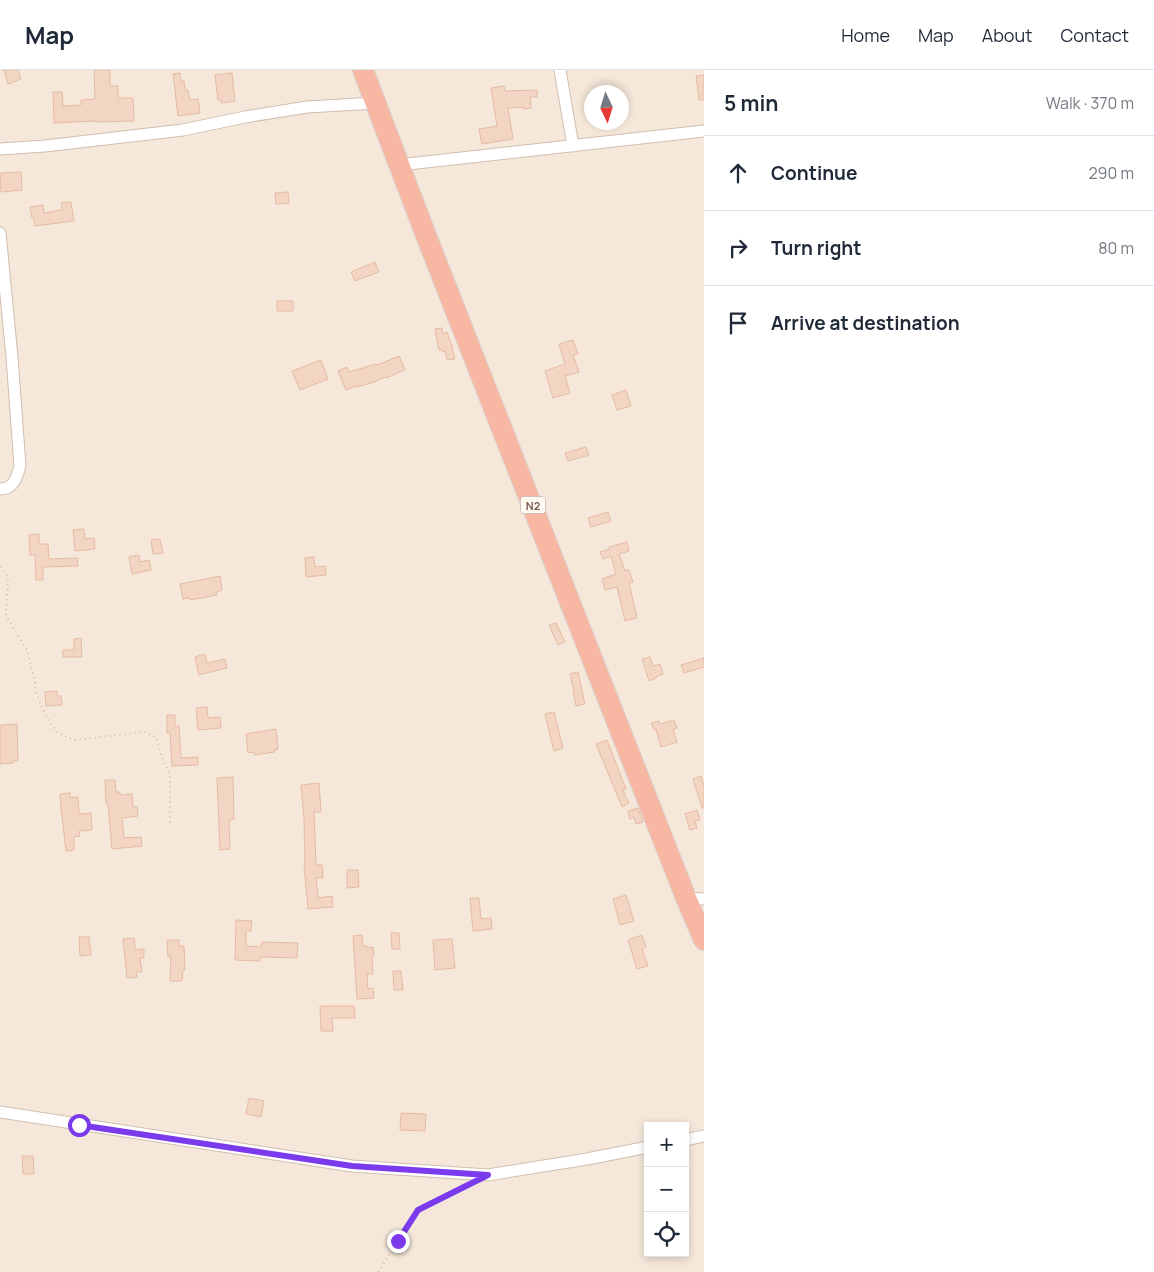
<!DOCTYPE html>
<html lang="en">
<head>
<meta charset="utf-8">
<style>
	:root { --surface:#fff; --page:#f6f6f7; --text:#1f2937; --muted:#747a83; --line:#e0e1e3 }
	body { margin:0; font-family:Manrope,sans-serif; background:var(--page); color:var(--text) }
	.controls { position:absolute; right:15px; bottom:15px; display:grid; overflow:hidden; border-radius:0px; box-shadow:0 2px 8px #0003 }
	.controls button { width:45px; height:45px; display:grid; place-items:center; padding:0; border:0; border-bottom:1px solid var(--line); background:var(--surface); color:var(--text); font:25px sans-serif }
	.compass { position:absolute; left:584px; top:15px; width:45px; height:45px; border-radius:50%; background:var(--surface); box-shadow:0 2px 8px #0003; rotate:176deg }
	.stop { position:absolute; width:15px; height:15px; margin:-11px; border:4px solid #7c3aed; border-radius:50%; background:#fff }
	.stop.end { background:#7c3aed; border-color:#fff; box-shadow:0 1px 5px #0008 }
	.list { margin:0; padding:0; list-style:none }
	h2 { display:flex; justify-content:space-between; align-items:center; height:65px; margin:0; padding:0 20px; font-size:21px }
	h2 small { font-size:16px; font-weight:400; color:var(--muted) }
	.list li { display:grid; grid-template-columns:32px 1fr auto; gap:15px; align-items:center; box-sizing:border-box; height:75px; padding:0 20px; border-top:1px solid var(--line) }
	.list b { display:block; font-size:19px; white-space:nowrap }
	.list em { font-size:16px; font-style:normal; color:var(--muted) }
	.icon { flex:none; width:28px; height:28px; fill:none; stroke:currentColor; stroke-width:2; stroke-linecap:round; stroke-linejoin:round }
	.map { position:relative; flex:none; width:704px; height:1202px; overflow:hidden }
	header { display:flex; align-items:center; gap:30px; box-sizing:border-box; height:70px; padding:0 25px; background:var(--surface); border-bottom:1px solid var(--line) }
	header strong { font-size:24px }
	nav { display:flex; gap:28px; margin-inline-start:auto; font-size:18px }
	main { display:flex }
	aside { flex:1; background:var(--surface) }
	.map>svg:first-child { display:block }
</style>
</head>
<body>
<header>
<strong>Map</strong>
<nav><a>Home</a><a>Map</a><a>About</a><a>Contact</a></nav>
</header>
<main>
<div class="map">
<svg width="704" height="1202" viewBox="0 0 704 1202">
	<rect width="100%" height="100%" fill="#fdf6ec"/>
	<!-- residential -->
	<path fill="#f5e8da" fill-rule="evenodd" d="M0 0H704V1202H0ZM592 22H622V52H592ZM648 1056H685V1183H648Z"/>
	<!-- building -->
	<path fill="#f3d5c3" stroke="#e6bba3" d="M4 0H18L21 9 8 14Z
		M94 0H110V16H118V28H133L134 51 95 52V51L54 53 53 22H62L63 36 81 35V30L95 29Z
		M180 3 181 11H184L185 20H188L190 30 198 29 200 43 178 46 173 4Z
		M232 3 235 31 221 33V30H218L215 5Z
		M704 5V30H699L696 6Z
		M504 16 505 21 537 20V27H530L531 38 523 39V37L508 38 513 69 482 74 479 59 497 56 491 18Z
		M21 102 22 120 1 122 0 103Z
		M288 122 289 133 276 134 275 123Z
		M71 132 74 151 35 156 34 148H32L30 137 43 135 44 143 62 140 61 133Z
		M375 192 379 202 355 211 351 202Z
		M277 231H293V241H277Z
		M442 258 443 264 447 262 453 279H452L455 289 447 290 445 281 443 282 442 280H439L435 259Z
		M573 270 578 284 573 285 579 302 565 306 570 323 553 328 545 301 565 294 559 274Z
		M399 286 405 300 386 308V307L374 312 357 317 356 316 346 320 338 301 347 297 349 302 376 294 377 295Z
		M321 290 328 309 300 320 292 301Z
		M626 320 631 336 617 340 612 325Z
		M586 377 589 385 568 391 565 383Z
		M608 442 611 451 591 457 588 448Z
		M84 459 85 469 94 468 95 479 75 481 73 460Z
		M39 464V474H48L49 489 77 488 78 496 43 497V510H36L35 485H30L29 465Z
		M160 469 163 483 153 484 151 470Z
		M627 472 629 481 619 484 625 501 629 500 633 512 629 513 637 548 625 551 617 517 605 520 602 509 616 504 611 486 603 489 600 482 610 479 609 477Z
		M139 485 140 492 149 490 151 500 132 504 129 487Z
		M314 487 315 497 325 496 326 505 306 507 305 488Z
		M220 506 222 520 216 522 217 525 190 530V528L183 529 180 514Z
		M556 553 565 572 558 575 549 555Z
		M81 568 82 587H63V580H74V569Z
		M205 584 207 593 225 589 227 598 199 605 195 587Z
		M650 587 653 596 660 594 663 604 656 607V608L649 611 642 589Z
		M704 588V597L684 603 681 595Z
		M578 602 585 634 576 636 573 621H574L570 604Z
		M57 621V626H61L62 635 46 636 45 622Z
		M207 637 208 648 220 647 221 658 198 660 196 638Z
		M554 642 563 678 554 681 545 644Z
		M167 645H175V656H179L181 688 198 687V695L172 696 170 663H167Z
		M674 650 677 658 673 659 677 672 661 677 656 659 654 660 651 653 659 651 660 654Z
		M17 654 18 690 13 691V693L0 694V655Z
		M276 659 278 679 274 680 275 682 254 685V682L248 683 246 664Z
		M607 670 626 719 623 720 629 733 622 737 596 674Z
		M701 706 704 716V738H702L693 709Z
		M233 707 234 749 229 750 230 779 220 780 217 708Z
		M105 710H115L116 722H120V725L132 724 133 737H137L138 746 122 748 124 768 141 767 142 776 112 779 108 734H106Z
		M319 713 321 742H314L316 795H322L323 808H316L318 828 332 826 333 837 308 839 304 796H305L304 749 301 715Z
		M70 723V728L78 727 79 744 91 743 92 760 79 761 80 766 74 767V780L66 781 61 738 60 724Z
		M638 738 643 752 636 754 634 747 630 749 628 741Z
		M697 740 700 750 695 751 697 758 690 760 685 744Z
		M347 800H358L359 817 347 818Z
		M626 825 634 851 620 855 613 829Z
		M470 828H479L481 849 491 848 492 859 473 861Z
		M236 850 252 851 251 861H246V876L261 877 262 872 298 873 297 888 260 887V891L235 890Z
		M391 863H399L400 879H392Z
		M362 865 363 876H367V878L373 877 374 886H372L373 904H367L368 919 373 918 374 928 357 929 353 866Z
		M642 865 646 877 642 879 648 896 637 899 628 870Z
		M79 867H89L91 885 80 886Z
		M134 868 135 880 144 879V888H140L142 902H136L137 907 127 908 123 869Z
		M452 869 455 898 435 900 433 870Z
		M167 870H179V876H184L185 900H183L182 911H170L171 886 168 887Z
		M393 901H401L403 920H394Z
		M320 936H354L355 948H332L333 961H321Z
		M249 1028 264 1031 261 1047 246 1044Z
		M401 1043 426 1044 425 1061 400 1060Z
		M22 1086H33L34 1104H23Z"/>
	<g fill="none" stroke-linecap="round" stroke-linejoin="round">
		<defs>
			<path id="street" d="M560 0 573 76
				M0 79 45 76 183 60 245 47 307 37 376 33
				M399 95 704 61
				M0 163 12 287 20 396C17 407 14 419 0 419
				M686 828 704 829
				M0 1042 352 1096 488 1105 587 1089 648 1077
				M685 1070 704 1066"/>
			<path id="highway" d="M363 0 427 168 686 828 704 870"/>
		</defs>
		<!-- street casing -->
		<use href="#street" stroke="#d1beb0" stroke-width="13"/>
		<!-- highway casing -->
		<use href="#highway" stroke="#dad1cd" stroke-width="22"/>
		<!-- path -->
		<path stroke="#d9b8a5" stroke-width="2" stroke-dasharray="1 4" stroke-linecap="butt" d="M0 497 8 507 6 546 27 580 35 611 36 622 46 647 58 663 75 670 145 662 156 667 163 690 170 704V756
			M378 1202 418 1140 468 1115"/>
		<!-- street -->
		<use href="#street" stroke="#fff" stroke-width="11"/>
		<!-- highway -->
		<use href="#highway" stroke="#f7b7a3" stroke-width="20"/>
	</g>
	<g fill="none" stroke-linecap="round" stroke-linejoin="round">
		<!-- route -->
		<path stroke="#7c3aed" stroke-width="6" d="M79 1055 352 1096 488 1105 418 1140 398 1171"/>
	</g>
	<g text-anchor="middle" dominant-baseline="central" stroke-width="4" stroke-linejoin="round" paint-order="stroke">
		<!-- shield labels -->
		<rect fill="#fffaf3" stroke="#a28b7f" stroke-width="1" x="520.5" y="426.5" width="25" height="17" rx="4"/>
		<g font-size="11" font-weight="bold" fill="#7a5c4d">
			<text x="533" y="435">N2</text>
		</g>
	</g>
</svg>
<div class="controls">
<button>+</button>
<button>−</button>
<button><svg class="icon" aria-label="locate" viewBox="0 0 24 24"><circle cx="12" cy="12" r="6"/><path d="M12 2v4M12 18v4M2 12h4M18 12h4"/></svg></button>
</div>
<svg class="compass" viewBox="-18 -18 36 36"><path d="M0-13l5 13h-10z" fill="#e53935"/><path d="M0 13l5-13h-10z" fill="#747a83"/></svg>
<div class="stop" style="left:79px;top:1055px"></div>
<div class="stop end" style="left:398px;top:1171px"></div>
</div>
<aside>
<h2>5 min<small>Walk · 370 m</small></h2>
<ul class="list">
<li><svg class="icon" aria-label="ahead" viewBox="0 0 24 24"><path d="M12 20V5M6 11l6-6 6 6"/></svg><div><b>Continue</b></div><em>290 m</em></li>
<li><svg class="icon" aria-label="right" viewBox="0 0 24 24"><path d="M7 20v-9h11M14 6l5 5-5 5"/></svg><div><b>Turn right</b></div><em>80 m</em></li>
<li><svg class="icon" aria-label="arrive" viewBox="0 0 24 24"><path d="M6 21V4h12l-3 4 3 4H6"/></svg><div><b>Arrive at destination</b></div></li>
</ul>
</aside>
</main>
</body>
</html>
